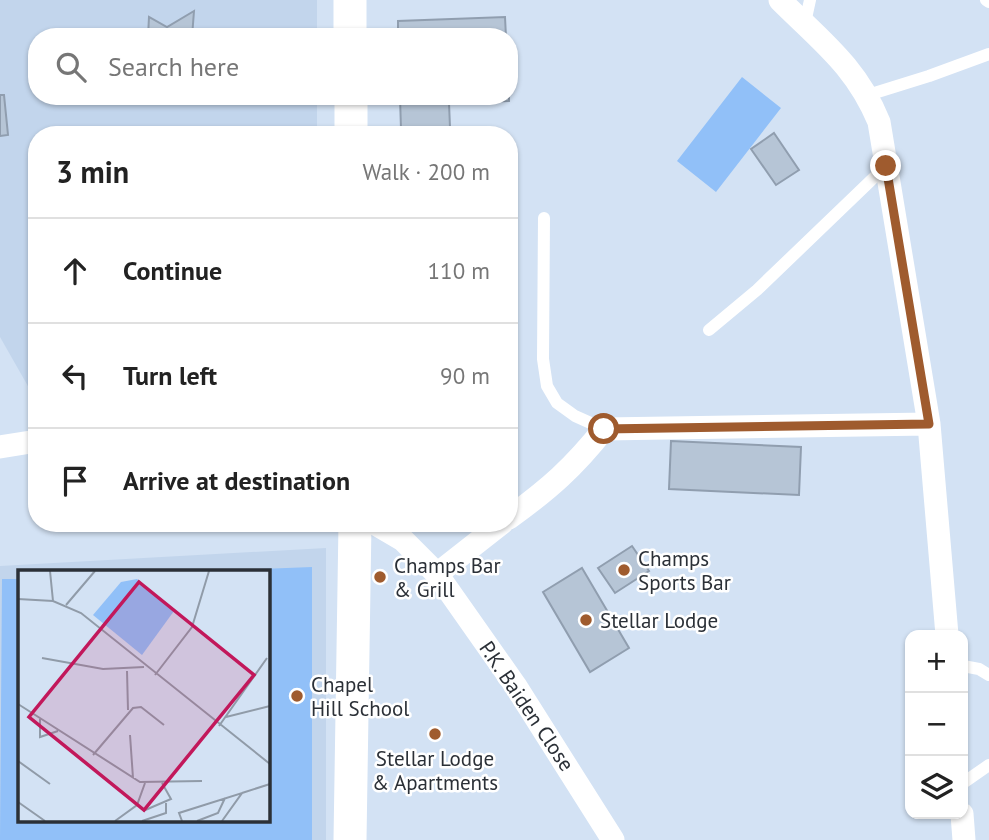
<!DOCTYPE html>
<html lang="en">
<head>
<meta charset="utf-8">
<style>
	:root { --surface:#fff; --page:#f6f6f6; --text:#222; --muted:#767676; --line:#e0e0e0 }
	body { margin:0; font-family:"PT Sans",sans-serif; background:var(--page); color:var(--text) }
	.controls { position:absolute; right:21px; bottom:21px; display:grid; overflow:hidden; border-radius:14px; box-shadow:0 2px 5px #0004 }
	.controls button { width:63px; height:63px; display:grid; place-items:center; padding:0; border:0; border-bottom:2px solid var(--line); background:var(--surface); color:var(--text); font:35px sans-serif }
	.stop { position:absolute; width:21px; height:21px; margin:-16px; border:5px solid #9f5b2e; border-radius:50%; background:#fff }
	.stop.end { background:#9f5b2e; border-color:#fff; box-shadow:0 2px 7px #0008 }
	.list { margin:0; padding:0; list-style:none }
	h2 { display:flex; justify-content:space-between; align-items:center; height:91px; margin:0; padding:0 28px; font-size:30px }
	h2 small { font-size:23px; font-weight:400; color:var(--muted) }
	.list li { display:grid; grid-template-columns:46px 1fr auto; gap:21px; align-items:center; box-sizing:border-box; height:105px; padding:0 28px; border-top:2px solid var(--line) }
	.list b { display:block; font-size:26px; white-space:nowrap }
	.list em { font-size:23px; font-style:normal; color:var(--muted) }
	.icon { flex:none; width:38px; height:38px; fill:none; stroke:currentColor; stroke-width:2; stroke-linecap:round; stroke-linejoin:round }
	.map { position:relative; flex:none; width:989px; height:840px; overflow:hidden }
	.search { position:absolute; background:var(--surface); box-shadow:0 2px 5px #0004; left:28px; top:28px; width:490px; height:77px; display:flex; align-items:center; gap:18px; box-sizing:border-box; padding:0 24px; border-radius:28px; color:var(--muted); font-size:26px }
	.panel { position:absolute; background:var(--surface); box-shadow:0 2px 5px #0004; left:28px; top:126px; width:490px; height:406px; border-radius:28px }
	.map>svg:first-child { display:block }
</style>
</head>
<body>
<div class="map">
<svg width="989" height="840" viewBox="0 0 989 840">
	<rect width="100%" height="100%" fill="#d3e2f4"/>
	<!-- built -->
	<path fill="#c2d5ec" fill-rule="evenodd" d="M0 0H317V37H37V96H317V135H37V402L0 337Z
		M326 548V840H0V566ZM19 572H268V821H19Z"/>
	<!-- green -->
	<path fill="#91c0f8" d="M742 77 781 108 716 192 677 161Z
		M312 567V840H0L2 579H19V821H268V572H176Z"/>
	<!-- building -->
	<path fill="#b6c5d6" stroke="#909eaf" stroke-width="2" d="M194 11 192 37H148L149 17 167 27Z
		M505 17 506 37H398V21Z
		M0 95H4L8 135 0 136Z
		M388 96H509V101L449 103 450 127 401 129 400 97Z
		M774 133 799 170 776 185 751 149Z
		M671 441 801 447 799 495 669 489Z
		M632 546 649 571 615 593 598 568Z
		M582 568 629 648 590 672 543 592Z"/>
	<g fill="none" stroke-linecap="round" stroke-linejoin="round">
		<!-- lane -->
		<path stroke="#fff" stroke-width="12" d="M986 0 989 2
			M805 23 810 0
			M868 95 929 76 989 54
			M544 218 543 359 547 386 557 403 575 416 604 429
			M709 330 757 290 886 166
			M963 666 979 669 989 675
			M963 783 989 765"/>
		<!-- street -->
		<path stroke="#fff" stroke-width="23" d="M780 0C821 41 856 66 879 122L929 424 947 635
			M0 447 37 441
			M509 518C549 489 573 468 604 429L929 424
			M374 523 403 540 437 574 515 685 613 840
			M437 574 502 523
			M962 814 964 840"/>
		<!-- secondary -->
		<path stroke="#fff" stroke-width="33" d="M350 0V37
			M351 96V135
			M350 840 355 523"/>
	</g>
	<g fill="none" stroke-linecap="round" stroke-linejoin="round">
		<!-- route -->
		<path stroke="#9f5b2e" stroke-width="9" d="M604 429 929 424 886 166"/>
	</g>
	<!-- markers -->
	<g fill="#9f5b2e" stroke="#fff" stroke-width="2.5">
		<circle cx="624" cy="570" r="7"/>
		<circle cx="380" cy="577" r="7"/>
		<circle cx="586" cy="620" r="7"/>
		<circle cx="297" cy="696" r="7"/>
		<circle cx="435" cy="734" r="7"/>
	</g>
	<g text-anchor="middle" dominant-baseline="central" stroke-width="5" stroke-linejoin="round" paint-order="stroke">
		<!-- poi labels -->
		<g font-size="21" fill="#2b3037" stroke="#fff" text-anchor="start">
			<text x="638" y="558">Champs<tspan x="638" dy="24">Sports Bar</tspan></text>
			<text x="394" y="565">Champs Bar<tspan x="394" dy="24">&amp; Grill</tspan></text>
			<text x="600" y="620">Stellar Lodge</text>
			<text x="311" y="684">Chapel<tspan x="311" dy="24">Hill School</tspan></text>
			<text x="435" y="758" text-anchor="middle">Stellar Lodge<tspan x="435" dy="24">&amp; Apartments</tspan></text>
		</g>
		<!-- street labels -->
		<g font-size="21" fill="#2b3037" stroke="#fff">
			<text transform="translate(527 706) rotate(56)">P.K. Baiden Close</text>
		</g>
	</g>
	<!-- overview -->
	<g transform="translate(18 570)">
		<rect width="252" height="252" fill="#d3e2f4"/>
		<path d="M119 9 156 41 124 85 75 45 103 12Z" fill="#91c0f8"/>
		<path fill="none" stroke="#909ba8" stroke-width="2" d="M32 1 35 31M0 29 35 31 63 43 252 194M48 35 77 1M24 88 85 99 126 97M109 101 110 140M137 105 174 57 191 1M0 134 122 212 184 211M208 147 252 136M22 149V167L40 161M201 156 249 88M112 165 115 208M75 185 115 138 123 137 146 155M0 191 32 214M224 223 252 214M0 232 27 251M125 241 153 229 144 213M97 251 119 235 127 213M124 251 148 243V233M164 251 161 243 224 223 204 251M179 251 200 243 207 228"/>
		<path fill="#c2185b" fill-opacity="0.15" stroke="#c2185b" stroke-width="3.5" d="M121 12 236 105 126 240 11 147Z"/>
		<rect width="252" height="252" fill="none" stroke="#2b3037" stroke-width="3.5"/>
	</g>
</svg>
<div class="controls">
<button>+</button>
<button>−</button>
<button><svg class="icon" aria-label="layers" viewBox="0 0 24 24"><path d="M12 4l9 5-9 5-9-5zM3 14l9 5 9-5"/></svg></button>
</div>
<div class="stop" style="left:604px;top:429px"></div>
<div class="stop end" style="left:886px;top:166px"></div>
<div class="search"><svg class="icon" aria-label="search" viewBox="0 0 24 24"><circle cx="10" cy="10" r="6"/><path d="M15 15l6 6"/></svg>Search here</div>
<section class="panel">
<h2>3 min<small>Walk · 200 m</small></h2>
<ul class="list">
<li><svg class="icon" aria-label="ahead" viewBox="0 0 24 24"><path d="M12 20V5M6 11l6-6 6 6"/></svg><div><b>Continue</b></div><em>110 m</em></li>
<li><svg class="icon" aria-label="left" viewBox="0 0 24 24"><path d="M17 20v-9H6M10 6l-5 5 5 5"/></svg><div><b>Turn left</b></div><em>90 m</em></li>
<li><svg class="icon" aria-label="arrive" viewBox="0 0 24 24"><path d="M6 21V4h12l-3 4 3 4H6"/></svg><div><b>Arrive at destination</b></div></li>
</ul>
</section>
</div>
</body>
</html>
